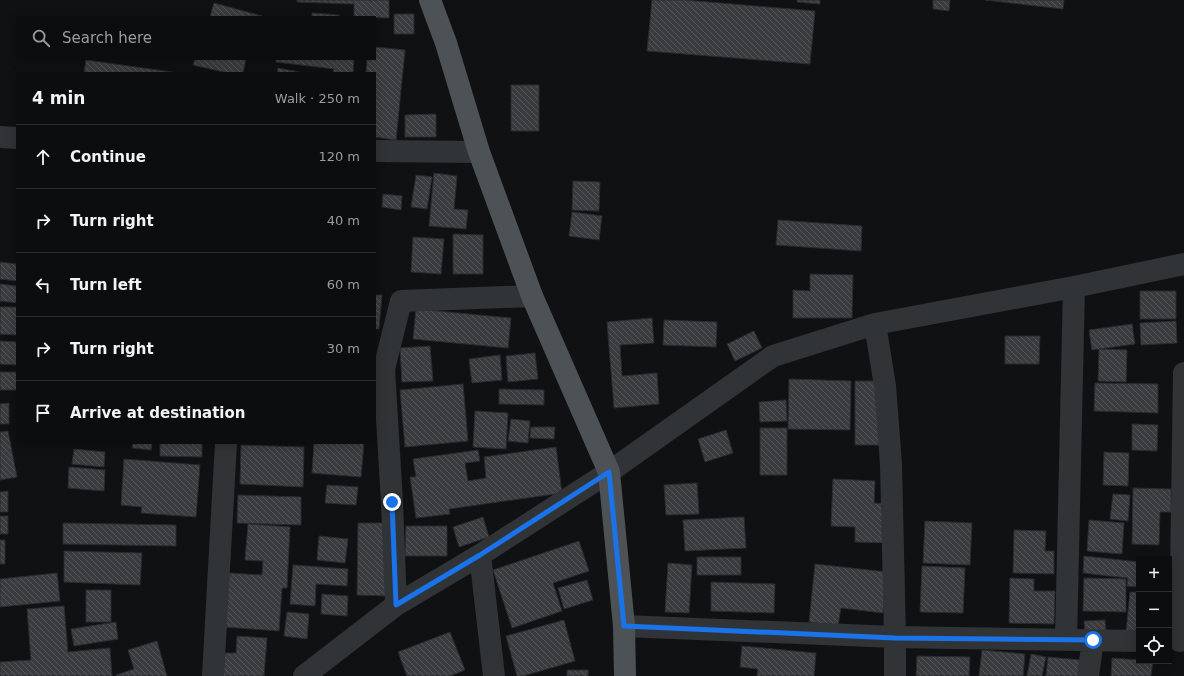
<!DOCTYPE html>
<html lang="en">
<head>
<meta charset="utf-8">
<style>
	:root { --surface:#0c0d0e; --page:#151617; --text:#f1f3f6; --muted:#9a9c9e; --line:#2c2d2e }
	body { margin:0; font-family:"DejaVu Sans",sans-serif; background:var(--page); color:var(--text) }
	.controls { position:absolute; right:12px; bottom:12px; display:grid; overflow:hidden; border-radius:0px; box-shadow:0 2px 10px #0003 }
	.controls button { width:36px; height:36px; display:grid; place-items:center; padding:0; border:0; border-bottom:1px solid var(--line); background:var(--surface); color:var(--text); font:20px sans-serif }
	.stop { position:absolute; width:12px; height:12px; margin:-9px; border:3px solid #1a73e8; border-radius:50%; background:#fff }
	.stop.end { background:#1a73e8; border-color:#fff; box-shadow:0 1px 4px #0008 }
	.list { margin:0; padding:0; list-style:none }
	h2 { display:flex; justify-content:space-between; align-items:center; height:52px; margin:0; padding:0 16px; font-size:17px }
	h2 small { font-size:13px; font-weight:400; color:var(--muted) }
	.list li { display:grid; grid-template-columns:26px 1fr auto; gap:12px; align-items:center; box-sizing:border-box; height:64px; padding:0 16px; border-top:1px solid var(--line) }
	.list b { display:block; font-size:15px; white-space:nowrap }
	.list em { font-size:13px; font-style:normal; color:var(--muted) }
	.icon { flex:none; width:22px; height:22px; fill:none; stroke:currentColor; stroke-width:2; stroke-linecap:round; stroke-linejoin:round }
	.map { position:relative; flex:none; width:1184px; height:676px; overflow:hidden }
	.search { position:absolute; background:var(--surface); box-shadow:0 2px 10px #0003; left:16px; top:16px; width:360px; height:44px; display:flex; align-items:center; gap:10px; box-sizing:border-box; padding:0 14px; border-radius:0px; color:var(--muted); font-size:15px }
	.panel { position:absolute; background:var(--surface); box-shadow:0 2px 10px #0003; left:16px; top:72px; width:360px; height:372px; border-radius:0px }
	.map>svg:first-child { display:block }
</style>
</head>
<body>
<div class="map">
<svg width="1184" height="676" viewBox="0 0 1184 676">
	<defs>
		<pattern id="building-back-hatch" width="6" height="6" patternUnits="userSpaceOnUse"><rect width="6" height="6" fill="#3a3c40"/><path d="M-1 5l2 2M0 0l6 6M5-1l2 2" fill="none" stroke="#535659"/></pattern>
	</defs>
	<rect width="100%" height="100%" fill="#101112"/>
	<!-- building -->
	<path fill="url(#building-back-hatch)" stroke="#2a2b2e" d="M297 0H389V18L354 17V4L297 2Z
		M652 0H685L815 11 810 64 647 51Z
		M797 0H820V4L797 2Z
		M933 0H950L949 11 933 9Z
		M985 0H1064L1063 9Z
		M214 3 262 16 210 17Z
		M312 13 339 15V17H312Z
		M394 14H414V34H394Z
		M375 47 405 50 396 140 375 137V73H366L367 59H375Z
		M195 59H246L243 73H228L193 65Z
		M276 59H354L353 73H333L334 69 276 62Z
		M86 60 179 73H84Z
		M278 68 304 73H277Z
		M511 85H539V131H511Z
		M436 114V137H405V115Z
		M434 173 457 176 454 209 468 210 466 229 429 226Z
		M416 175 432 177 427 209 411 207Z
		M573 181 600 182 599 211 572 210Z
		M383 194 402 196 401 210 382 207Z
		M572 212 602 216 599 240 569 236Z
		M778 220 862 226 861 251 776 245Z
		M453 234 483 235V274H453Z
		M413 237 444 239 441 274 411 272Z
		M0 262 17 264V281L0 279Z
		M810 274 853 275 852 318H793V290L810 291Z
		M0 284 17 286V303L0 301Z
		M1140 291H1176V319H1140Z
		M375 295H382L379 329H375Z
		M0 307H17V335L0 334Z
		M416 309 511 318 508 348 413 339Z
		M652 318 654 343 620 345 622 376 657 373 659 404 614 408 607 322Z
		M664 320 717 322 716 347 663 345Z
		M1176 321 1177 343 1141 345 1140 323Z
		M1132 324 1135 344 1092 350 1089 330Z
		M754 331 762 348 735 361 727 344Z
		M1005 336H1040L1039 364H1005Z
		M0 341 17 342V365L0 364Z
		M430 346 433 381 402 382 400 348Z
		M1099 349 1127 350 1126 382 1098 381Z
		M535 353 538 379 508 382 506 356Z
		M500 355 502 380 472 383 469 359Z
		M0 372H17V390H0Z
		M789 379 851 381 850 430 788 429Z
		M855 381H880V445H855Z
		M1095 383 1158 384V413L1094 411Z
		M463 384 468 441 405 447 400 390Z
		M499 389 544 390V405L499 404Z
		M786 400 787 421 760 422 759 402Z
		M9 403V424H0V404Z
		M475 411 508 413 506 449 473 447Z
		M511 419 530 421 528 443 508 441Z
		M1132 424 1158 425 1157 451 1132 450Z
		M531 427H555L554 439 530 438Z
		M760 428H787V475H760Z
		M726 430 733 453 705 462 698 439Z
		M8 431 17 477 0 480V432Z
		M133 443H152L151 450 132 448Z
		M160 443H202V457L160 456Z
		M314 443H364L361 477 312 473Z
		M241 445 304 447 303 487 240 484Z
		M556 447 562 493 449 509 450 514 416 518 410 477H416L413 459 478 450 480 461 465 463 468 481 486 478 484 457Z
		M74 449 105 452 104 467 72 464Z
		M1104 452 1129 453 1128 486 1103 485Z
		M124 459 200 465 196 517 141 513 142 507 121 505Z
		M69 467 105 470 104 491 68 488Z
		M833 479 875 481 874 503 888 504V543L855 542V527L831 526Z
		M697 483 699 514 666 515 664 485Z
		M327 485 358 487 356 505 325 503Z
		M1133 488 1171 489V512H1160L1159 545 1132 544Z
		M8 491V512H0V492Z
		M1113 494 1130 495 1128 521 1110 519Z
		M238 495 301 497V525L237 523Z
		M0 516H8V534H0Z
		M483 517 489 537 459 547 453 527Z
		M744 517 746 548 685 551 683 520Z
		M1089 520 1124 523 1122 554 1087 551Z
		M925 521 972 523 970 565 923 563Z
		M63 523 176 525V546L63 544Z
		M358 523H390L389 596 357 595Z
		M248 524 290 527 287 588H282L279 631 225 627 229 573 262 575 263 561 245 560Z
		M406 526H447V556H405Z
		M1014 530 1046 531 1045 551H1054V574L1013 573Z
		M319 536 348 539 345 563 317 560Z
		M0 540H5V564H0Z
		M579 541 589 571 553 583 562 611 512 628 493 570Z
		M64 551 142 553 140 585 64 582Z
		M1084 556 1139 562V587L1127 586 1128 578 1083 573Z
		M697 557H741V575H697Z
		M668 563 692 565 689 613 665 612Z
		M815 564 887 572 883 613 841 608 838 626 809 622Z
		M293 565 348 569 347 586 316 584 315 606 290 604Z
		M922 566 965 568 963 613 920 612Z
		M57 573 60 601 0 607V579Z
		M1010 578 1034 579V591H1055L1054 624 1009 623Z
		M1084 578 1126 579V612L1083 611Z
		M587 580 593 600 564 609 558 588Z
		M711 582 775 584 774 613 711 611Z
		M86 590H111V622H86Z
		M1130 592H1139V633L1126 632Z
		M322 594 348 596 347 616 321 614Z
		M64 606 68 652 110 648 112 676H0V662L31 660 27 609Z
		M287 612 309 614 307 639 284 636Z
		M564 620 575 661 523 676H517L506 636Z
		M1105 620 1106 632 1085 633 1084 621Z
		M116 622 118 639 74 646 71 629Z
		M450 632 465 670 450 676H407L398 652Z
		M237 636 267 638 264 676H223L225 653H236Z
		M157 641 167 676H116V675L134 669 128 650Z
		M742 646 816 653 814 676H757L758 669 740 667Z
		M982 650 1025 654 1023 676H979Z
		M1031 654 1046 657 1042 676H1027Z
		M917 656 970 657 969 676H916Z
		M1048 657 1081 660 1079 676H1046Z
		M1112 658 1139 660V661H1153L1151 676H1111Z
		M567 670H588V676H567Z"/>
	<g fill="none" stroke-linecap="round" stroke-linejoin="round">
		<!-- minor -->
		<path stroke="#313437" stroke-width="22" d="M0 137 17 138
			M375 151 479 152
			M875 324 885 386 891 464 895 637V676
			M480 555 494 676
			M396 605 392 502 384 369 401 301 532 296
			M624 626 895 637 1139 641
			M1066 640 1074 287
			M1180 641 1184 373
			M213 676 226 443
			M304 676 396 605 480 555 609 472 773 356 875 324 1074 287 1184 264
			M1088 676 1093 640"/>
		<!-- major -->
		<path stroke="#4d5256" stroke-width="22" d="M430 0 446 43 479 152 532 296 609 472 624 626 625 676"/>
	</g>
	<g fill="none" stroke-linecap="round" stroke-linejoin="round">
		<!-- route -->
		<path stroke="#1a73e8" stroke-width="5" d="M392 502 396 605 480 555 609 472 624 626 895 638 1093 640"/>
	</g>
</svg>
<div class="controls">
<button>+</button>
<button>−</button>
<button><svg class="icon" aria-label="locate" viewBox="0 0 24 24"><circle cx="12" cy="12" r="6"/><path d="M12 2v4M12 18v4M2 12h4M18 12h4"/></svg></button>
</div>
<div class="stop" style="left:1093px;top:640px"></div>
<div class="stop end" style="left:392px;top:502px"></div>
<div class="search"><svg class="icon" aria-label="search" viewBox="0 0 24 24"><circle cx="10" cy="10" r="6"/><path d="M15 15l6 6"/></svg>Search here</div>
<section class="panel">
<h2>4 min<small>Walk · 250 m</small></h2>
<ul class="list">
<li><svg class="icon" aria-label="ahead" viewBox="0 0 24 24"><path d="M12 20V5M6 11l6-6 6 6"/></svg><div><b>Continue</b></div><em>120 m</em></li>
<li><svg class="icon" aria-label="right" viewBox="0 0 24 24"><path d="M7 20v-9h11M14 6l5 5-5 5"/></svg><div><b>Turn right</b></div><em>40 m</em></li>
<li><svg class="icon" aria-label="left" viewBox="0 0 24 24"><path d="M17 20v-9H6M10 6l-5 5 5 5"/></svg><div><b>Turn left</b></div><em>60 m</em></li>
<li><svg class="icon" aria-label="right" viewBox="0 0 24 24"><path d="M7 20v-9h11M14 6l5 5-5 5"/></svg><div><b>Turn right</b></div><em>30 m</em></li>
<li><svg class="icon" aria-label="arrive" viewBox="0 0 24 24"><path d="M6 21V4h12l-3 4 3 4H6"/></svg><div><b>Arrive at destination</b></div></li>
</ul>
</section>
</div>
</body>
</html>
